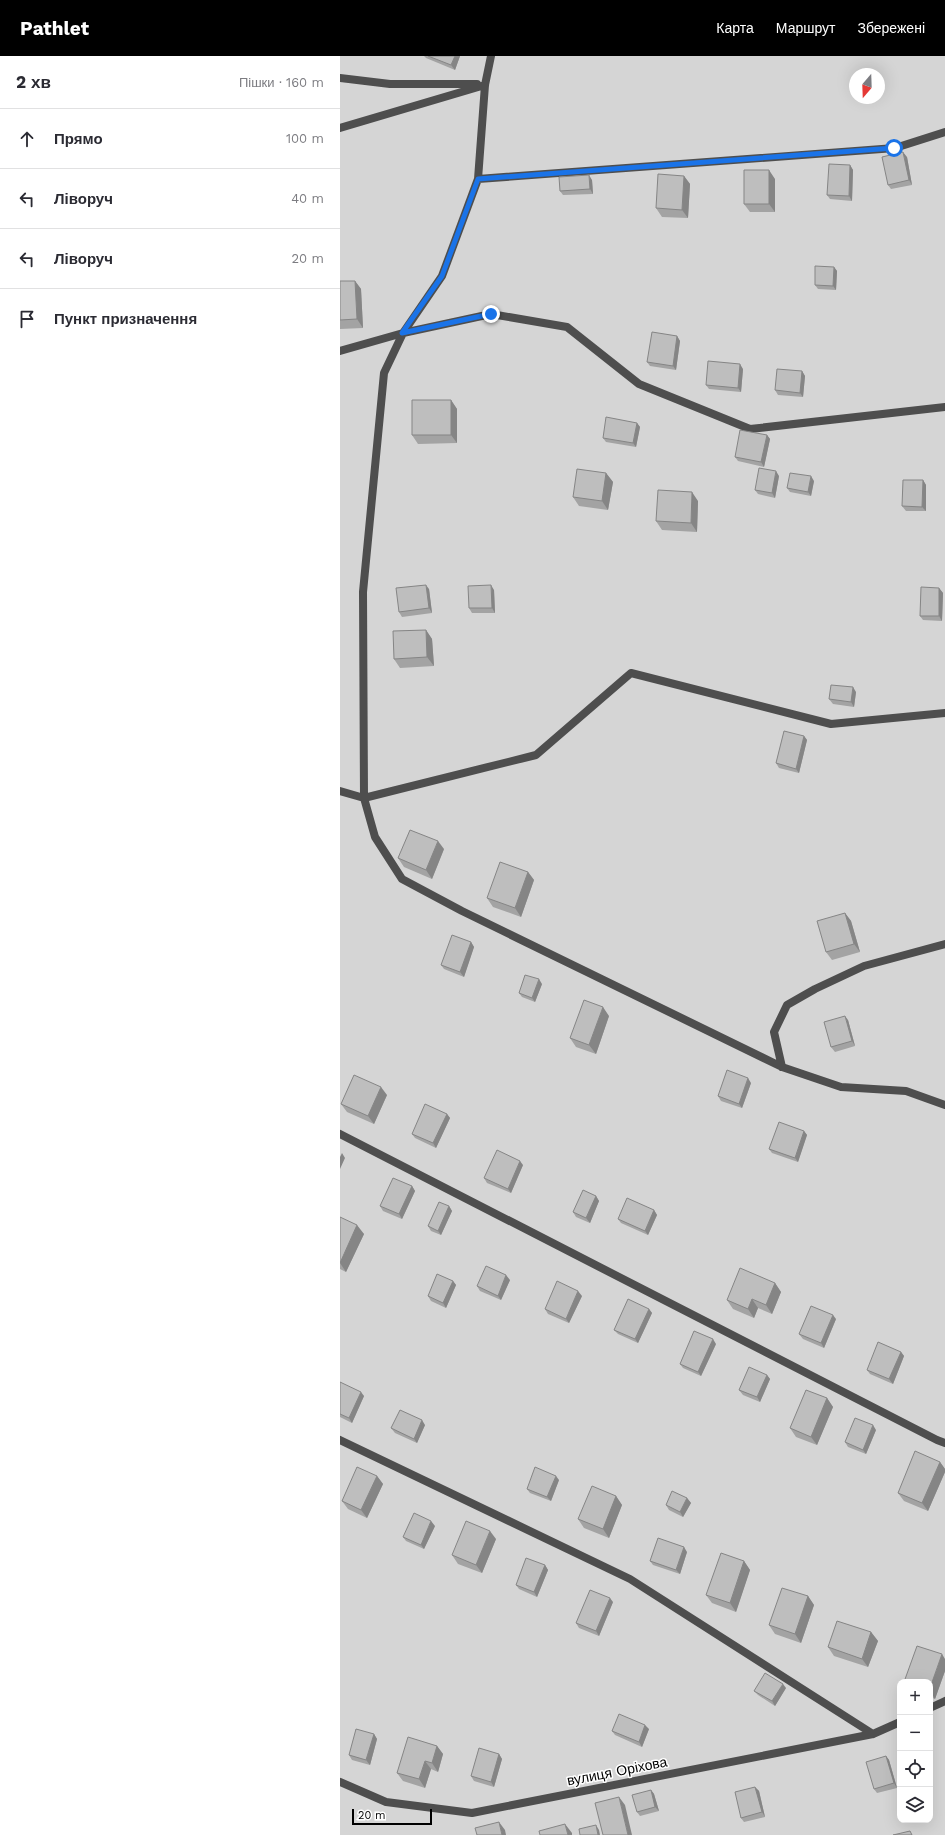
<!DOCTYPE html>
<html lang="uk">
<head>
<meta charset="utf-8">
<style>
	:root { --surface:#fff; --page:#f2f2f3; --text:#2b2b33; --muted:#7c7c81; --line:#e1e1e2; --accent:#000 }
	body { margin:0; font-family:"Work Sans",sans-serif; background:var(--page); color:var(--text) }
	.controls { position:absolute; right:12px; bottom:12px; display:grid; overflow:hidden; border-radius:8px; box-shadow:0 4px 16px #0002 }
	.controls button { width:36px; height:36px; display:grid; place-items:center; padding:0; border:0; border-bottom:1px solid var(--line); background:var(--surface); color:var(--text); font:20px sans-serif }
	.compass { position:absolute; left:509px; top:12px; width:36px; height:36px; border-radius:50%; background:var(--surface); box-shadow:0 4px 16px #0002; rotate:199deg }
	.scale { position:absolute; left:12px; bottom:10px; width:80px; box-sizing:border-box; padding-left:4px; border:2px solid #000; border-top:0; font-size:11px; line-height:14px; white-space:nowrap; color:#000; -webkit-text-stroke:3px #fff; paint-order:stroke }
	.stop { position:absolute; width:12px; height:12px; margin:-9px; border:3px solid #1a73e8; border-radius:50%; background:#fff }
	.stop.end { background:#1a73e8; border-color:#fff; box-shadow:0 1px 4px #0008 }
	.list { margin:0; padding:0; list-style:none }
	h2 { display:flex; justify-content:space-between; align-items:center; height:52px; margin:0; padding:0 16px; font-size:17px }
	h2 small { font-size:13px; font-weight:400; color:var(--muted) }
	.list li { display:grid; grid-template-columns:26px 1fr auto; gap:12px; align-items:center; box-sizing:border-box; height:60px; padding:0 16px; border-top:1px solid var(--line) }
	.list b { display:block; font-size:15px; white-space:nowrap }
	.list em { font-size:13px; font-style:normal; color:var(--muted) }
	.icon { flex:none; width:22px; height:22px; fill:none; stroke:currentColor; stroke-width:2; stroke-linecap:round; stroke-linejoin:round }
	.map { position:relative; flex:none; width:605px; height:1779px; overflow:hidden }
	header { display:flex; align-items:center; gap:24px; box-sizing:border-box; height:56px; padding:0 20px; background:var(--accent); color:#fff }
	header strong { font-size:19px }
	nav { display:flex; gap:22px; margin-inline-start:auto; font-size:14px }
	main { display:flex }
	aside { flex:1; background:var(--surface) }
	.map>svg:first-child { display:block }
</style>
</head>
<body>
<header>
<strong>Pathlet</strong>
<nav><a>Карта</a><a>Маршрут</a><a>Збережені</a></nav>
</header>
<main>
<aside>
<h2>2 хв<small>Пішки · 160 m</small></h2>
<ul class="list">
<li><svg class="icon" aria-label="ahead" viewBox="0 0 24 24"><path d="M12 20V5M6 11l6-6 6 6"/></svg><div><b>Прямо</b></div><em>100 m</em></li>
<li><svg class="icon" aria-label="left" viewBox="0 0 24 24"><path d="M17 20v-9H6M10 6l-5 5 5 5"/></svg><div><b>Ліворуч</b></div><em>40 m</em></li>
<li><svg class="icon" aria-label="left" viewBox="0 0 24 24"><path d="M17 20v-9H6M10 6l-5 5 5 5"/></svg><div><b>Ліворуч</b></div><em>20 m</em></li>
<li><svg class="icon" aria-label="arrive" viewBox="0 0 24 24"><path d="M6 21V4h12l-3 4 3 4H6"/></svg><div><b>Пункт призначення</b></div></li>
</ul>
</aside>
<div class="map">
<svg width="605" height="1779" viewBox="0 0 605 1779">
	<rect width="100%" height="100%" fill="#fff"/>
	<!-- green -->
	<path fill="#d5d5d5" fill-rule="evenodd" d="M0 0H605V1779H0ZM515 18H539V42H515ZM560 1626H590V1764H560Z"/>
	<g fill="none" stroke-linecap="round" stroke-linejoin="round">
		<!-- lane -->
		<path stroke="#4e4e4e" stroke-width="8" d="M151 0 145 29 138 123 102 220 63 277 44 317 23 536 24 742 35 781 62 823 122 855 442 1011 501 1031 566 1035 605 1049
			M0 22 50 28H137
			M0 72 145 29
			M138 123 555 92 605 76
			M0 295 63 277 151 258 227 271 299 328 410 373 605 351
			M0 735 24 742 196 699 291 617 491 668 605 657
			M442 1011 434 976 447 949 475 933 524 910 605 888
			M0 1078 597 1384 605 1387
			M0 1384 290 1523 533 1678
			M590 1652 605 1645
			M0 1726 46 1746 132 1757 533 1678 560 1666"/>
	</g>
	<!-- wall -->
	<path fill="#a3a3a3" d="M84 0H120L115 14 86 2Z
		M567 101 572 129 551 133 548 129Z
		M510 109 513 114 512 145 490 143 487 139Z
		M344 120 350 128 348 162 322 161 316 152Z
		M435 123V156H410L404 148Z
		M252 124 253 138 223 139 220 135Z
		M494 211 497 215 496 234 478 233 475 229Z
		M0 225H15L21 233 23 272 0 273Z
		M337 280 340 285 336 314 310 310 307 306Z
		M403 313 401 336 369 333 366 329Z
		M462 315 465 320 463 341 438 339 435 334Z
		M111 344 117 353V387L78 388 72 379Z
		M297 367 300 371 296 391 266 386 263 382Z
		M427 379 430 383 424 411 398 405 395 401Z
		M266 417 273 426 268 454 239 450 233 441Z
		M439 420 435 442 418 438 415 434Z
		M583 424 586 429V455H566L562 450Z
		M474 425 471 440 450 436 447 432Z
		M358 445 357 476 322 474 316 465Z
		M599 532 603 537 602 565 583 564 580 560Z
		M89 533 92 557 62 561 59 556Z
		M154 534 155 557H132L129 552Z
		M86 574 92 583 94 610 60 612 54 603Z
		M516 636 514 651 493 648 489 643Z
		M464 680 467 684 459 717 439 712 436 707Z
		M104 793 92 823 64 811 58 802Z
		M188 816 194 824 181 861 153 851 147 842Z
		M505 857 511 865 520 896 492 904 486 896Z
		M131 886 134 891 124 921 104 913 101 909Z
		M202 928 195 946 182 941 179 937Z
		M269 960 256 998 236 991 230 982Z
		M508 964 515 990 495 996 491 991Z
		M411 1027 402 1052 381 1045 378 1040Z
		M47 1039 34 1068 7 1056 1 1048Z
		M107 1058 110 1062 96 1092 75 1082 72 1078Z
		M464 1075 467 1079 458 1106 432 1097 429 1093Z
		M183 1109 171 1137 147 1127 144 1122Z
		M72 1130 75 1135 62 1163 43 1155 40 1150Z
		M256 1140 259 1145 250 1167 236 1161 233 1156Z
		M109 1150 112 1155 101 1179 91 1175 88 1170Z
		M314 1154 317 1159 308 1179 281 1167 278 1163Z
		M0 1161 24 1178 6 1216 0 1213Z
		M170 1224 161 1244 140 1235 137 1230Z
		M113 1225 116 1229 106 1252 91 1245 88 1240Z
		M435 1227 441 1236 432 1258 418 1252 414 1262 393 1253 387 1244Z
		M242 1240 229 1267 208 1258 205 1253Z
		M309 1253 312 1257 298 1287 278 1278 274 1274Z
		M496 1263 484 1292 463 1283 459 1278Z
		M376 1288 361 1320 343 1312 340 1308Z
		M561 1296 564 1300 553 1328 530 1318 527 1314Z
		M427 1319 430 1323 420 1346 403 1339 399 1334Z
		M0 1326 24 1340 12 1367 0 1361Z
		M487 1342 493 1351 477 1389 456 1381 450 1372Z
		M85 1369 77 1387 55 1377 51 1372Z
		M536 1374 526 1398 508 1391 505 1386Z
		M600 1406 605 1413V1416L588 1455 564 1445 558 1437Z
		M37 1420 43 1428 27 1462 8 1453 2 1445Z
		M219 1424 211 1445 190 1437 187 1433Z
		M276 1440 282 1449 269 1482 244 1472 238 1463Z
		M347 1442 351 1447 343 1461 329 1454 326 1449Z
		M95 1470 84 1493 66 1485 63 1481Z
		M156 1483 142 1517 118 1508 112 1499Z
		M347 1496 340 1518 313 1509 310 1505Z
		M404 1505 410 1514 396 1556 372 1547 366 1539Z
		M205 1509 208 1514 197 1541 179 1533 176 1529Z
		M468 1540 474 1549 461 1587 435 1578 429 1569Z
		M273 1546 259 1580 239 1572 236 1567Z
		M531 1576 538 1585 528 1611 494 1600 488 1591Z
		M605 1603V1615L595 1643 590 1641V1626Z
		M446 1632 435 1650 418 1639 414 1635Z
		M309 1673 302 1691 275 1679 272 1675Z
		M34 1678 37 1683 30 1709 12 1704 9 1699Z
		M97 1690 103 1698 98 1716 91 1713 85 1732 63 1725 57 1717Z
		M159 1698 162 1703 154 1731 134 1725 131 1720Z
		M546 1700 549 1704 557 1732 537 1737 534 1733Z
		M415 1731 419 1735 425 1761 404 1766 401 1762Z
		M311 1734 314 1738 319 1755 300 1760 297 1756Z"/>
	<!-- shaded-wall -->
	<path fill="#858585" d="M115 0H120L115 14 111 9Z
		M563 96 567 101 572 129 569 124Z
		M510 109 513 114 512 145 509 140Z
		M429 114 435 123V156L429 148Z
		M249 119 252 124 253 138 250 133Z
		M344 120 350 128 348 162 342 154Z
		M494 211 497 215 496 234 493 230Z
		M15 225 21 233 23 272 17 263Z
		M337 280 340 285 336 314 333 310Z
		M400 308 403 313 401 336 398 332Z
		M462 315 465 320 463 341 460 337Z
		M111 344 117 353V387L111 379Z
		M297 367 300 371 296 391 293 387Z
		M427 379 430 383 424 411 421 406Z
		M436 415 439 420 435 442 432 437Z
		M266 417 273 426 268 454 262 445Z
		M471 420 474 425 471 440 468 436Z
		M583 424 586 429V455L582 451Z
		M352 436 358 445 357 476 351 467Z
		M86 529 89 533 92 557 89 552Z
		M151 529 154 534 155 557 152 552Z
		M599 532 603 537 602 565 599 560Z
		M86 574 92 583 94 610 87 601Z
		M513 631 516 636 514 651 511 646Z
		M464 680 467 684 459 717 456 713Z
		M98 785 104 793 92 823 86 814Z
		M188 816 194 824 181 861 175 852Z
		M505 857 511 865 520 896 514 888Z
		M131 886 134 891 124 921 120 916Z
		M199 923 202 928 195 946 192 942Z
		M263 951 269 960 256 998 249 989Z
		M505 960 508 964 515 990 512 985Z
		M408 1022 411 1027 402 1052 399 1048Z
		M41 1031 47 1039 34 1068 28 1060Z
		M107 1058 110 1062 96 1092 93 1087Z
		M464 1075 467 1079 458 1106 455 1102Z
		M2 1097 5 1102 0 1113V1101Z
		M180 1105 183 1109 171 1137 168 1133Z
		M72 1130 75 1135 62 1163 59 1158Z
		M256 1140 259 1145 250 1167 246 1162Z
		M109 1150 112 1155 101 1179 98 1175Z
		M314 1154 317 1159 308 1179 305 1175Z
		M17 1169 24 1178 6 1216 0 1207Z
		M166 1219 170 1224 161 1244 158 1240Z
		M113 1225 116 1229 106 1252 103 1247Z
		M435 1227 441 1236 432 1258 426 1249Z
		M238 1235 242 1240 229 1267 226 1263Z
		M412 1243 418 1252 414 1262 408 1253Z
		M309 1253 312 1257 298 1287 295 1283Z
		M493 1259 496 1263 484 1292 481 1287Z
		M373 1283 376 1288 361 1320 358 1316Z
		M561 1296 564 1300 553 1328 549 1323Z
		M427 1319 430 1323 420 1346 417 1341Z
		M21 1336 24 1340 12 1367 9 1362Z
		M487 1342 493 1351 477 1389 471 1381Z
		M82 1364 85 1369 77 1387 74 1383Z
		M533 1369 536 1374 526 1398 523 1394Z
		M600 1406 605 1413V1416L588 1455 582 1447Z
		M37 1420 43 1428 27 1462 21 1454Z
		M216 1420 219 1424 211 1445 207 1441Z
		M276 1440 282 1449 269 1482 263 1473Z
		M347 1442 351 1447 343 1461 340 1456Z
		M91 1465 95 1470 84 1493 81 1489Z
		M150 1475 156 1483 142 1517 136 1509Z
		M344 1491 347 1496 340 1518 336 1514Z
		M404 1505 410 1514 396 1556 390 1547Z
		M205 1509 208 1514 197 1541 194 1536Z
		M468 1540 474 1549 461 1587 455 1578Z
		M270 1542 273 1546 259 1580 256 1575Z
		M531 1576 538 1585 528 1611 522 1603Z
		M602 1598 605 1603V1615L595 1643 590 1635V1632Z
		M443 1628 446 1632 435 1650 432 1645Z
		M305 1669 309 1673 302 1691 299 1686Z
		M34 1678 37 1683 30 1709 26 1704Z
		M97 1690 103 1698 98 1716 92 1707Z
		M159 1698 162 1703 154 1731 151 1726Z
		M546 1700 549 1704 557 1732 554 1727Z
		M85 1705 91 1713 85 1732 79 1723Z
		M415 1731 419 1735 425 1761 422 1756Z
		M311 1734 314 1738 319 1755 315 1751Z
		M279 1741 285 1749 292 1779H288Z
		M159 1766 165 1774 166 1779H162Z
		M225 1768 232 1777V1779H228Z
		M256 1769 259 1774 260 1779H258Z"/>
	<!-- building -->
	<path fill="#bebebe" stroke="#858585" d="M88 0H115L111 9Z
		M563 96 569 124 548 129 542 101Z
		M489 108 510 109 509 140 487 139Z
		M404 114H429V148H404Z
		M318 118 344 120 342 154 316 152Z
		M249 119 250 133 220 135 219 121Z
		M475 210 494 211 493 230 475 229Z
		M0 225H15L17 263 0 264Z
		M312 276 337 280 333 310 307 306Z
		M368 305 400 308 398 332 366 329Z
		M437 313 462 315 460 337 435 334Z
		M72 344H111V379H72Z
		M266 361 297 367 293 387 263 382Z
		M400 374 427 379 421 406 395 401Z
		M419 412 436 415 432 437 415 434Z
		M237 413 266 417 262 445 233 441Z
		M450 417 471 420 468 436 447 432Z
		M563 424H583L582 451 562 450Z
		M318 434 352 436 351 467 316 465Z
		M86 529 89 552 59 556 56 532Z
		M151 529 152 552H129L128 530Z
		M581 531 599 532V560H580Z
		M86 574 87 601 54 603 53 575Z
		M491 629 513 631 511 646 489 643Z
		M444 675 464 680 456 713 436 707Z
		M70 774 98 785 86 814 58 802Z
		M160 806 188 816 175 852 147 842Z
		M505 857 514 888 486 896 477 865Z
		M112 879 131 886 120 916 101 909Z
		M185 919 199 923 192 942 179 937Z
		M244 944 263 951 249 989 230 982Z
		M505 960 512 985 491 991 484 966Z
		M387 1014 408 1022 399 1048 378 1040Z
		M14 1019 41 1031 28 1060 1 1048Z
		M85 1048 107 1058 93 1087 72 1078Z
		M439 1066 464 1075 455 1102 429 1093Z
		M157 1094 180 1105 168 1133 144 1122Z
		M53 1122 72 1130 59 1158 40 1150Z
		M243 1134 256 1140 246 1162 233 1156Z
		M287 1142 314 1154 305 1175 278 1163Z
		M99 1146 109 1150 98 1175 88 1170Z
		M0 1161 17 1169 0 1207Z
		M146 1210 166 1219 158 1240 137 1230Z
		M400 1212 435 1227 426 1249 412 1243 408 1253 387 1244Z
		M97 1218 113 1225 103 1247 88 1240Z
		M217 1225 238 1235 226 1263 205 1253Z
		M288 1243 309 1253 295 1283 274 1274Z
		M471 1250 493 1259 481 1287 459 1278Z
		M354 1275 373 1283 358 1316 340 1308Z
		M538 1286 561 1296 549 1323 527 1314Z
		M409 1311 427 1319 417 1341 399 1334Z
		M0 1326 21 1336 9 1362 0 1358Z
		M466 1334 487 1342 471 1381 450 1372Z
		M60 1354 82 1364 74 1383 51 1372Z
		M515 1362 533 1369 523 1394 505 1386Z
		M575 1395 600 1406 582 1447 558 1437Z
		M17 1411 37 1420 21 1454 2 1445Z
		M195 1411 216 1420 207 1441 187 1433Z
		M252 1430 276 1440 263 1473 238 1463Z
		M332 1435 347 1442 340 1456 326 1449Z
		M74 1457 91 1465 81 1489 63 1481Z
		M126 1465 150 1475 136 1509 112 1499Z
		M318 1482 344 1491 336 1514 310 1505Z
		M381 1497 404 1505 390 1547 366 1539Z
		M186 1502 205 1509 194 1536 176 1529Z
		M442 1532 468 1540 455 1578 429 1569Z
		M250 1534 270 1542 256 1575 236 1567Z
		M497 1565 531 1576 522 1603 488 1591Z
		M577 1590 602 1598 590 1632V1626H564Z
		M425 1617 443 1628 432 1645 414 1635Z
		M279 1658 305 1669 299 1686 272 1675Z
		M16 1673 34 1678 26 1704 9 1699Z
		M68 1681 97 1690 92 1707 85 1705 79 1723 57 1717Z
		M139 1692 159 1698 151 1726 131 1720Z
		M546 1700 554 1727 534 1733 526 1706Z
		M415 1731 422 1756 401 1762 395 1736Z
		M311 1734 315 1751 297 1756 292 1739Z
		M279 1741 288 1779H263L255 1747Z
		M159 1766 162 1779H137L135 1772Z
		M225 1768 228 1779H200L199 1775Z
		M256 1769 258 1779H240L239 1773Z
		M570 1775 572 1779H553Z"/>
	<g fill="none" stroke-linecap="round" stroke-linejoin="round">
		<!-- route -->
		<path stroke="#1a73e8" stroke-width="5" d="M151 258 62 277 102 220 138 123 554 92"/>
	</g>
	<g text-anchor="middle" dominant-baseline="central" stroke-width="3" stroke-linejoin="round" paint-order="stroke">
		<!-- street labels -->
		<g font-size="14" fill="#000" stroke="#fff">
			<text transform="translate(277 1715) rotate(-11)">вулиця Оріхова</text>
		</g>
	</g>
</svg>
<div class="controls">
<button>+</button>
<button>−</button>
<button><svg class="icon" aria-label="locate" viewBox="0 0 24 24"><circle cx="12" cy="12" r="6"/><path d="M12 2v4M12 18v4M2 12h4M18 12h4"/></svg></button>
<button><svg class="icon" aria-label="layers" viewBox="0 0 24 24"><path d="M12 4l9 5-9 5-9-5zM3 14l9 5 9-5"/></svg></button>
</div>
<svg class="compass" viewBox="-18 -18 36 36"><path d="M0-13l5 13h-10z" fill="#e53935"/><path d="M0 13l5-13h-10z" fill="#7c7c81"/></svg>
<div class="scale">20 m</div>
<div class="stop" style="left:554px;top:92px"></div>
<div class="stop end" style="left:151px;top:258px"></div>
</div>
</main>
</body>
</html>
